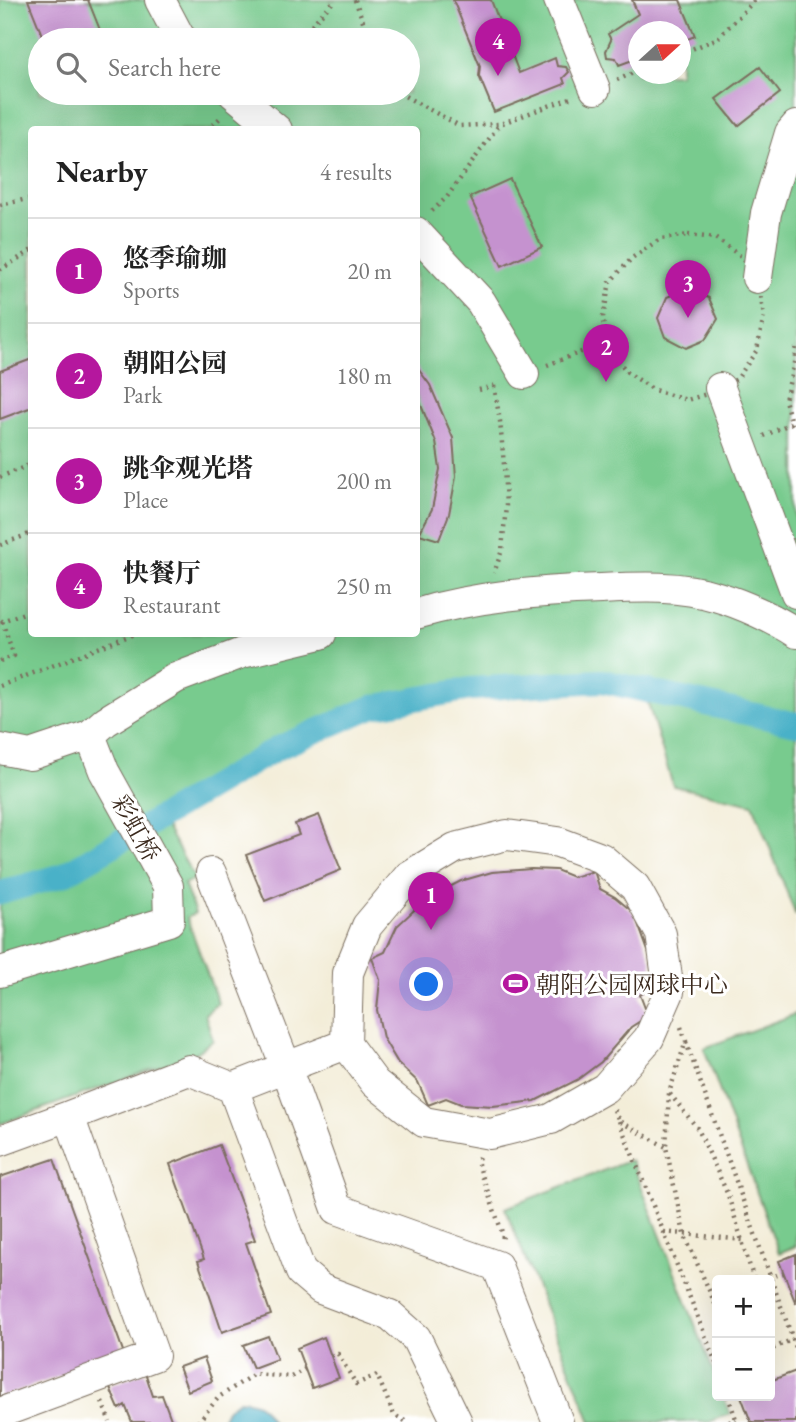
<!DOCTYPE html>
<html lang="en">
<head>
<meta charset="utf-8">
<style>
	:root { --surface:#fff; --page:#f2f2f2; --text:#222; --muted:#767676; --line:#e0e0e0; --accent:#b5179e }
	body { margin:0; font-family:"EB Garamond","Noto Serif SC",serif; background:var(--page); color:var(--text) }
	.controls { position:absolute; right:21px; bottom:21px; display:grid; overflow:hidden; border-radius:7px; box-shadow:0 7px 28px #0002 }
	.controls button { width:63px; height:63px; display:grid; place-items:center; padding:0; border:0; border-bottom:2px solid var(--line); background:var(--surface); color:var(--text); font:35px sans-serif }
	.compass { position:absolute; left:628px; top:21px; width:63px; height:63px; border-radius:50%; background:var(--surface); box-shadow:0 7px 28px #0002; rotate:69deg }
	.you { position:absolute; left:427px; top:985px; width:24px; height:24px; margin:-18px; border:5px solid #fff; border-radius:50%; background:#1a73e8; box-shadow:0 0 0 10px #1a73e833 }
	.badge { display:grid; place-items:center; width:46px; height:46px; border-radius:50%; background:var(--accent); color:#fff; font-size:23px; font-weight:700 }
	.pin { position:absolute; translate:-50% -58px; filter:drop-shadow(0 2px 4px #0008) }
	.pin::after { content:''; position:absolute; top:37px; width:24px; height:21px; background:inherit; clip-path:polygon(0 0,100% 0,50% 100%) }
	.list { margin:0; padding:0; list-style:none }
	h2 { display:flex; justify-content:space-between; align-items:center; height:91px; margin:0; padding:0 28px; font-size:30px }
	h2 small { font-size:23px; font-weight:400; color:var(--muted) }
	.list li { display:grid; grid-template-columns:46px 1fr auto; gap:21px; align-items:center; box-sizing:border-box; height:105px; padding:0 28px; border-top:2px solid var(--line) }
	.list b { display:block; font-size:26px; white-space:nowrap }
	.list p { margin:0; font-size:23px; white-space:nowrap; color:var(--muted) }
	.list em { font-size:23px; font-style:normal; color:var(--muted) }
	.icon { flex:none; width:38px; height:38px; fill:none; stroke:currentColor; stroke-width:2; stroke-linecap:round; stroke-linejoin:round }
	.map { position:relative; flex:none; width:796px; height:1422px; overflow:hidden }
	.search { position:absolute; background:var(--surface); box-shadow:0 7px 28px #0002; left:28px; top:28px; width:392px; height:77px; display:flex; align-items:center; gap:18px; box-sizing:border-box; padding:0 24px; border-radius:38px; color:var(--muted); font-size:26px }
	.panel { position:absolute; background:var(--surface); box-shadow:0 7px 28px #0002; left:28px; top:126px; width:392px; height:511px; border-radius:7px }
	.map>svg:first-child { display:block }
</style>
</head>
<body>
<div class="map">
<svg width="796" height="1422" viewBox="0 0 796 1422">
	<rect width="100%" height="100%" fill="#fff"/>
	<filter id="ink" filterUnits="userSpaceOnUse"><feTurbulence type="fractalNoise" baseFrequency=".0143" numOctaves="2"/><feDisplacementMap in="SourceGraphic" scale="14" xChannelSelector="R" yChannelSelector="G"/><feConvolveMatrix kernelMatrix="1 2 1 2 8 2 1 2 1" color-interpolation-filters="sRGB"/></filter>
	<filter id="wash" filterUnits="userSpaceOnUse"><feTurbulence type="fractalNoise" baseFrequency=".00686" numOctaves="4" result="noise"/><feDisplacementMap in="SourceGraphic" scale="28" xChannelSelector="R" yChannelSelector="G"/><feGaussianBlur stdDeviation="1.57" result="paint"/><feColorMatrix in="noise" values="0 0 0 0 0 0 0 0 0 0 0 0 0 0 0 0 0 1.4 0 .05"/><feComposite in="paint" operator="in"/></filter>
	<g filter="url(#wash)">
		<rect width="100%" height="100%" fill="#f3edd8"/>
		<!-- green -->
		<path fill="#78cb8e" stroke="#5a7a56" stroke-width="2" fill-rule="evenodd" d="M0 0H796V916L753 804 673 786 644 690 602 681 470 689 372 707 278 748 161 818 195 879 184 884 195 913 187 918 218 1003 205 1014 213 1040 194 1054 0 1124ZM638 32H680V74H638ZM40 40H408V93H40ZM32 130H416V634H32Z
			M796 1014V1246L779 1253 704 1048Z
			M631 1160 717 1381V1396H723L730 1414 709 1422H591L505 1208Z"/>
		<!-- water -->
		<path fill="#49b1c8" stroke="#426e73" stroke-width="2" d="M239 1400C259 1401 262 1405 272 1422H221L228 1408Z"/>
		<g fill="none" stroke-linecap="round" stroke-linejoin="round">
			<!-- canal -->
			<path stroke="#49b1c8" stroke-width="24" d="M0 893 63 875 278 748 372 707 470 689 602 681 796 724"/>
		</g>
		<g id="blocks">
			<!-- building -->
			<path fill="#c592cf" d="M28 0H88L104 40H44Z
				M453 0H491L519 73 555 58 557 66 566 67 569 72 563 78 565 84 494 112 479 76 480 66Z
				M632 0H680L695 36 680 42V32H638V58L619 65 616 58 607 57 606 51 611 40 608 34 638 14Z
				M760 67 780 93 738 126 716 99Z
				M510 179 542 247 502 266 470 197Z
				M686 289 709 298 718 319 705 340 686 348 665 337 658 318 667 297Z
				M32 359V407L0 419V371Z
				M416 366 430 385 453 438 456 477 449 514 439 540 419 534 432 509 440 469 436 442 416 393Z
				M319 815 341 870 265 901 246 855 299 835 295 824Z
				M531 869 556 870 573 877 594 871 600 889 615 897 634 913 652 962 651 988 640 995 648 1016 631 1027 601 1062 577 1080 535 1101 493 1106 461 1104 446 1098 428 1105 418 1082 398 1063 383 1038 377 1010 380 980 372 958 385 952 397 926 426 899 461 881 492 872Z
				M219 1145 255 1240 246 1243 271 1315 222 1332 198 1261 204 1259 170 1164Z
				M54 1159 124 1354 0 1397V1177Z
				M796 1254V1304L779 1261Z
				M268 1336 277 1359 253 1368 243 1345Z
				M324 1337 339 1378 312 1388 297 1348Z
				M204 1358 212 1381 188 1391 179 1367Z
				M796 1371V1422H751L741 1396H770V1381Z
				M145 1372 153 1396 162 1395 172 1422H132L125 1405 119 1409 109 1386Z"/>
		</g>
	</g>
	<g filter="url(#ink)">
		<use href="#blocks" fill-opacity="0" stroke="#7b6e5f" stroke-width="2"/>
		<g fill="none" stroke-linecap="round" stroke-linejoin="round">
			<defs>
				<path id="minor" d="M160 0 179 36 183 40
					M559 0 595 89
					M233 93 277 130
					M416 232 481 302 524 374
					M757 278 766 213 790 133 796 126
					M720 388 796 593
					M416 614C476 596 540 591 601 589 640 587 680 585 718 597 742 604 775 619 796 633
					M0 749 30 755 90 735 106 721 176 678 242 653 321 634
					M211 873 286 1067 337 1209 497 1266 558 1422
					M0 972 169 921 168 886 104 771 90 735
					M233 1088 301 1272 321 1289 390 1315 416 1338 457 1422
					M69 1116 189 1070 233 1088 346 1044 375 1083 424 1122 490 1134 551 1119 605 1088 649 1038 669 992 661 934 635 887 601 858 558 842 507 835 455 848 409 876 367 926 348 973 346 1044
					M0 1141 69 1116 154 1356 0 1413"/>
			</defs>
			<!-- minor casing -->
			<use href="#minor" stroke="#7b6e5f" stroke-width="32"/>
			<!-- path -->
			<path stroke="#7b6e5f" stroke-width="4.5" stroke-dasharray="2 5" stroke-linecap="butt" d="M355 0 370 40
				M297 40 335 0
				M680 54 718 38 755 0
				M617 80 638 71
				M399 93 460 126 500 124 573 97
				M208 130 221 117
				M0 205 32 198
				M432 211 447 197 499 125
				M688 235 715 238 742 257 757 278 764 316 757 350 737 379 710 393 687 400 654 390 627 372 605 343 603 317 610 282 632 258 660 239Z
				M0 270 32 250
				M547 365 605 343
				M494 386 500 421 504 465 506 506 502 550 494 573
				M479 390 496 385
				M764 436 791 423 785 400 794 363 796 347
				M0 477 32 464
				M0 545 32 533
				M1 620 2 621 32 610
				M0 661 14 656 2 621
				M0 686 134 634
				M681 1027 686 1041 669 1093 666 1147 684 1234 717 1308
				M686 1042 796 1348
				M670 1094 698 1129 728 1195 754 1280
				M614 1110 619 1121 666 1147
				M619 1121 717 1365
				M479 1157 477 1161 503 1235 502 1241
				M664 1232 743 1240
				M762 1280 784 1273
				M331 1356 338 1354 356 1384 377 1375 394 1415 407 1422
				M770 1379 771 1380 770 1350 793 1339
				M728 1396 737 1422
				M102 1402 110 1422
				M198 1422 219 1397 254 1374 291 1377 305 1369
				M729 1422 736 1419"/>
			<!-- minor -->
			<use href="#minor" stroke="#fff" stroke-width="30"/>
		</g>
	</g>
	<!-- icons -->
	<defs>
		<symbol id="stadium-bare" viewBox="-9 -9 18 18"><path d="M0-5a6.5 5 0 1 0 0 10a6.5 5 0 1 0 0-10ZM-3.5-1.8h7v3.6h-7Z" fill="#b5179e" stroke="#fff" stroke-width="2.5" paint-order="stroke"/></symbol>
	</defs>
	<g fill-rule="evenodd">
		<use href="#stadium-bare" x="498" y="966" width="35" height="35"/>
	</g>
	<g text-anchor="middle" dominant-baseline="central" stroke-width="6" stroke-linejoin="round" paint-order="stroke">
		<!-- street labels -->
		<g font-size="24" fill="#3b2a1e" stroke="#fff">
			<text transform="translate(136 828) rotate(61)">彩虹桥</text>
		</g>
		<!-- poi labels -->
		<g font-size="24" fill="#3b2a1e" stroke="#fff" text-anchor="start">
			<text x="536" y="984">朝阳公园网球中心</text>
		</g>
	</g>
</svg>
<div class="controls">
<button>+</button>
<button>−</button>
</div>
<svg class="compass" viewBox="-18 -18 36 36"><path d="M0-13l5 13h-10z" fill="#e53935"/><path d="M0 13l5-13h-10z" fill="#767676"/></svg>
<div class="you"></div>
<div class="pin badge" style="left:431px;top:930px">1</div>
<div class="pin badge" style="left:606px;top:382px">2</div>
<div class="pin badge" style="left:688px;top:318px">3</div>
<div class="pin badge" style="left:498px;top:76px">4</div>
<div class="search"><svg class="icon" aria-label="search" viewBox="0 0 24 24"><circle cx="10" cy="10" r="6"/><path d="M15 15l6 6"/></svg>Search here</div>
<section class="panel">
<h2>Nearby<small>4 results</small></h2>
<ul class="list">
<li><span class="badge">1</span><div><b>悠季瑜珈</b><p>Sports</p></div><em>20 m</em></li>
<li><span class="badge">2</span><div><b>朝阳公园</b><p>Park</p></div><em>180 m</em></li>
<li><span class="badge">3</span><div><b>跳伞观光塔</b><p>Place</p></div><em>200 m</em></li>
<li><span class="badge">4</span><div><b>快餐厅</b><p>Restaurant</p></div><em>250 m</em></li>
</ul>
</section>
</div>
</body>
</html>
